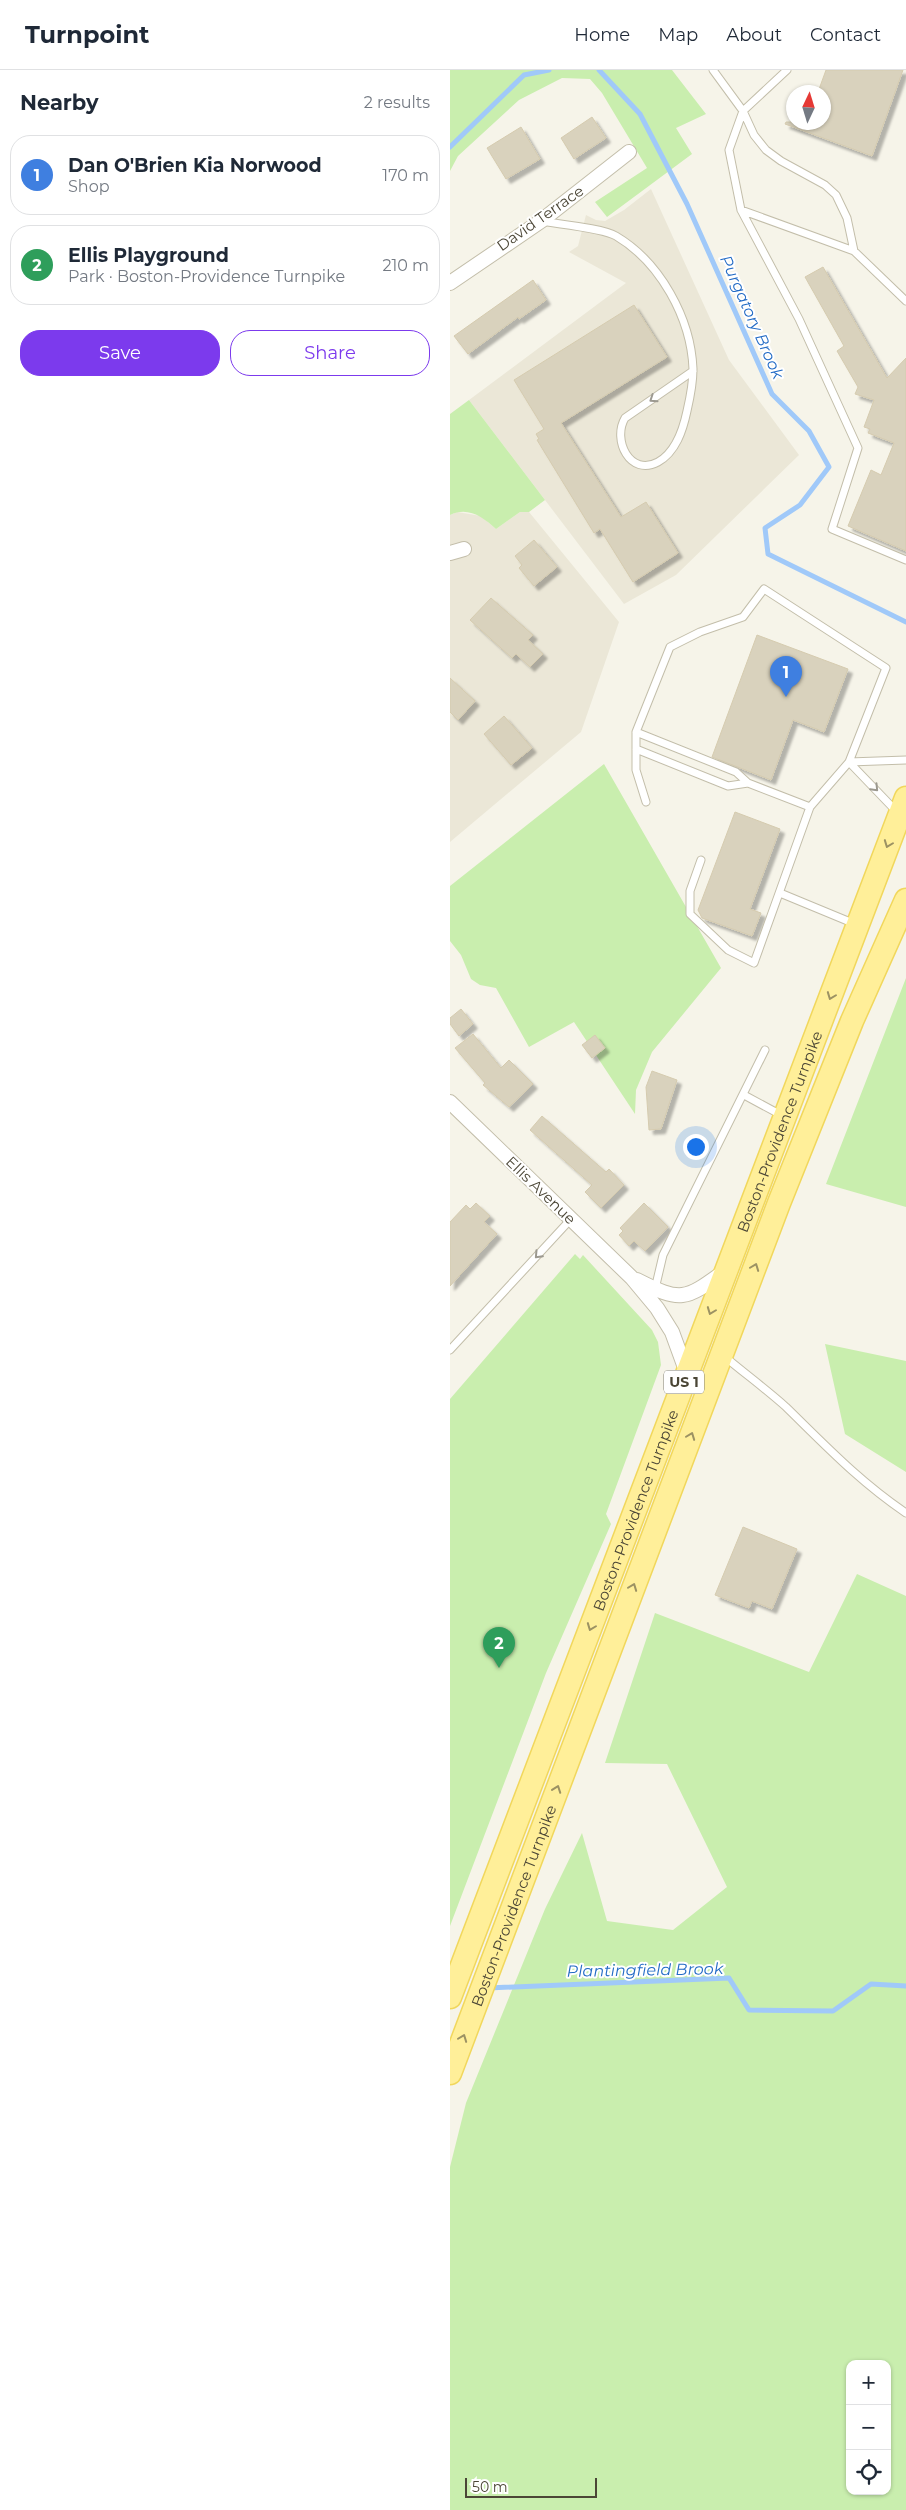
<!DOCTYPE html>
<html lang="en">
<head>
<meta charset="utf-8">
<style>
	:root { --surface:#fff; --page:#f6f6f7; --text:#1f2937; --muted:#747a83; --line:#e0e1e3; --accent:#7c3aed }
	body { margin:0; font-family:Montserrat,sans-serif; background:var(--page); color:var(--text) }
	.controls { position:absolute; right:15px; bottom:15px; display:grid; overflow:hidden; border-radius:10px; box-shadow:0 1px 4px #0004 }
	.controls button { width:45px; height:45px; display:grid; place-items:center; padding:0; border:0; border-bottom:1px solid var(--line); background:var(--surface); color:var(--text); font:25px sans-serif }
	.compass { position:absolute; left:336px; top:15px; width:45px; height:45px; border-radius:50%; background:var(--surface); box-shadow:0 1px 4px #0004; rotate:4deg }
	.scale { position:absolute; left:15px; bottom:12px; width:132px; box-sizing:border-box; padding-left:5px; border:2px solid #4b4636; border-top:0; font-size:14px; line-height:18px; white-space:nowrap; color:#4b4636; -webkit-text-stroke:4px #fff; paint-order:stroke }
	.you { position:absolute; left:245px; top:1076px; width:18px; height:18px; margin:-12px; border:4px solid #fff; border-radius:50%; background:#1a73e8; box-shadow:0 0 0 8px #1a73e833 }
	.badge { display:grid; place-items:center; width:32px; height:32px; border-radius:50%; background:var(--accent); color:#fff; font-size:16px; font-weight:700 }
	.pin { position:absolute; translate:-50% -41px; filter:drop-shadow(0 1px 2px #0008) }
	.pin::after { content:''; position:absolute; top:26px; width:18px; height:15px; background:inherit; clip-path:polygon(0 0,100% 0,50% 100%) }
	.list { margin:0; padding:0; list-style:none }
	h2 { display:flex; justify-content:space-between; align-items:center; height:65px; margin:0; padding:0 20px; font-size:21px }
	h2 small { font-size:16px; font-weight:400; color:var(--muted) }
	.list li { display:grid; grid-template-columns:32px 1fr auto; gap:15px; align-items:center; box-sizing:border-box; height:80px; margin:0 10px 10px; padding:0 10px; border:1px solid var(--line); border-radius:20px }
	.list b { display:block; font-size:19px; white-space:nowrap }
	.list p { margin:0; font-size:16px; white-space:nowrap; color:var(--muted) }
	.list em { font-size:16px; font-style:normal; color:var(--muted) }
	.actions { display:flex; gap:10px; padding:15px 20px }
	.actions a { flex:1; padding:11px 0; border:1px solid var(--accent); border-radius:20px; text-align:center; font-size:18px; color:var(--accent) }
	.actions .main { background:var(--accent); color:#fff }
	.icon { flex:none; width:28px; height:28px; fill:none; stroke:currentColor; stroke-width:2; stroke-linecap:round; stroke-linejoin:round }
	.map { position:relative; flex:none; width:456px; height:2440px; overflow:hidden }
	header { display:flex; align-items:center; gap:30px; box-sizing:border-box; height:70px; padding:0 25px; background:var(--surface); border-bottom:1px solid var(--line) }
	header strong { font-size:24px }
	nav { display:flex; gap:28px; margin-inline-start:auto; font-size:18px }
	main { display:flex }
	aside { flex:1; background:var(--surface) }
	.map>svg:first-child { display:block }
</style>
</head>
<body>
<header>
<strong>Turnpoint</strong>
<nav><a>Home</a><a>Map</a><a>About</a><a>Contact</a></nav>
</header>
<main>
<aside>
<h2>Nearby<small>2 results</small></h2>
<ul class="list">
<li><span class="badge" style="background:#3f7fe0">1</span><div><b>Dan O'Brien Kia Norwood</b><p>Shop</p></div><em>170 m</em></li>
<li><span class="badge" style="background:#2e9e5b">2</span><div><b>Ellis Playground</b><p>Park · Boston-Providence Turnpike</p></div><em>210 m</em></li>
</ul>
<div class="actions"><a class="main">Save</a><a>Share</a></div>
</aside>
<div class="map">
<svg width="456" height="2440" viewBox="0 0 456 2440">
	<defs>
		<filter id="shadow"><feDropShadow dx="4.5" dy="4.5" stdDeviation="1" flood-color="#0004"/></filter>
	</defs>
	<rect width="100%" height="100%" fill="#f6f4e9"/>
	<!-- residential -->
	<path fill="#ebe7d7" d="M201 119 279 290 349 385 226 505 174 534 19 330 176 213 119 182 128 176 136 145 146 150 155 151 174 140Z
		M7 442 31 446 46 459 70 442H79L169 552 131 662 0 772V445Z"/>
	<!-- green -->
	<path fill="#c9eeae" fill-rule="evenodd" d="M0 0H222L256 44 226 58 242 84 157 147 145 132 197 98 152 23 140 9 112 8 69 30 8 86 0 101Z
		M19 330 95 430 79 442H70L46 459C33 447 18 436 0 445V344Z
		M154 694 271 898 202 982 186 1020 185 1044 124 952 79 977 46 918 30 915 21 909 11 885 0 871V816Z
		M456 908V1137L376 1114Z
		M125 1184 130 1189 133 1185 202 1260 208 1272 211 1295 156 1444 161 1454 96 1603 0 1856V1329Z
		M375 1274 456 1291V1402L395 1364Z
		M407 1504 456 1526V2440H0V2097L16 2033 95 1839 132 1763 157 1851 223 1860 277 1817 217 1694 155 1693 205 1543 359 1602ZM400 2294H437V2421H400Z"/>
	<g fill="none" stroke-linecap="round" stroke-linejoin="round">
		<!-- stream -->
		<path stroke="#a0c9f9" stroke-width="5" d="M149 0 190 44 237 134 322 324 359 361 379 397 350 435 315 458 318 484 456 552
			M0 77 74 5 99 0
			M38 1918 279 1908 299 1940 383 1941 421 1914 456 1916"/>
	</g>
	<!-- building -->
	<path fill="#d9d2bd" stroke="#d5cbaf" filter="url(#shadow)" d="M376 0H453L422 86 335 54 336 52H374V22H368Z
		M142 47 156 68 124 89 111 68Z
		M71 57 90 89 56 109 37 78Z
		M373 197 437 308 456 288V481L398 456 421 400 431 405 444 373 418 363 420 359 414 357 424 330 405 324 408 317 387 281 394 276 355 207Z
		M83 210 96 230 69 249 68 247 18 284 4 266Z
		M184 235 217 287 111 353 171 447 196 432 228 483 183 512 150 459 144 463 87 370 89 369 86 364 94 359 64 310Z
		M84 470 107 497 84 516 69 498 72 495 65 486Z
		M41 528 83 565 78 570 93 584 80 597 66 584 62 588 20 550Z
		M307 565 398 599 374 662 343 650 321 710 262 687Z
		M0 608 25 631 8 650 0 642Z
		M54 646 82 678 61 695 34 664Z
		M285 742 330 759 300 839 311 843 302 866 252 848 248 840Z
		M11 939 23 954 9 966 0 954V948Z
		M23 964 51 998 59 990 83 1014 59 1037 33 1015 35 1013 5 978Z
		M145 965 155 978 142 988 132 975Z
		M202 1001 227 1010 211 1059 199 1060 196 1017Z
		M92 1046 156 1102 159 1099 174 1115 151 1138 135 1122 142 1115 80 1060Z
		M26 1133 40 1146 34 1152 47 1164 0 1216V1152L16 1135 20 1139Z
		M194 1133 218 1157 195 1181 184 1171 179 1176 169 1165 173 1161 170 1158Z
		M293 1457 347 1479 322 1539 302 1531 299 1538 265 1525Z"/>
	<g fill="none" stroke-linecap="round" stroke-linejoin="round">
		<defs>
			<path id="service" d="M263 0 293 41 304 65 316 80 331 91 375 115 386 125 397 148 404 181 456 231
				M337 0 293 41 279 80 291 140 349 249 408 378 382 459 456 490
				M291 140 404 181
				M91 151C107 154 153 158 166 166 210 192 241 248 243 299 243 313 240 328 237 341 233 360 226 382 208 392 180 407 162 370 175 348L243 301
				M186 662 220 577 250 562 293 547 314 519 436 598 399 692 360 737 298 713 278 716 186 679
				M399 692 447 742
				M399 692 456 690
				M196 732 186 700V662L286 702 298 713
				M251 790 240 821V844L278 880 304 893 360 737
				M330 823 405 854
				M294 1025 333 1046
				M205 1219 213 1185 315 980
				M0 1280 121 1149
				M274 1286C294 1303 316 1319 336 1337 376 1376 409 1411 456 1443"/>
			<path id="minor" d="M0 213 91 151 179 82
				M0 483 14 479
				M0 1032 182 1208 207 1238 222 1262 237 1303
				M187 1210C232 1233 235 1230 275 1201"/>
			<g id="primary">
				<path id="s1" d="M0 1927 456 728"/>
				<path id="s2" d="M0 2003 329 1133 402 951 456 830"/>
			</g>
		</defs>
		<!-- service casing -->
		<use href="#service" stroke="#c3beaa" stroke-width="9"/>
		<!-- minor casing -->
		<use href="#minor" stroke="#c3beaa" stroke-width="16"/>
		<!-- primary casing -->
		<use href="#primary" stroke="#f1d75c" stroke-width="25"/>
		<!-- service -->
		<use href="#service" stroke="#fff" stroke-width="7"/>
		<!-- minor -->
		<use href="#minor" stroke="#fff" stroke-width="14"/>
		<!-- primary -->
		<use href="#primary" stroke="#ffef99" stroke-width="22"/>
	</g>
	<!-- one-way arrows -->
	<defs><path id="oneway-chevron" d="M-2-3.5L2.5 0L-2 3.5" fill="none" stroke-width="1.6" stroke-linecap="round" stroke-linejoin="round" transform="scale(1.25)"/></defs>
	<g stroke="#9c9990">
		<use href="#oneway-chevron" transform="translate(203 329) rotate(146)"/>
		<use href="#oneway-chevron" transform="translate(425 718) rotate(46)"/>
		<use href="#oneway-chevron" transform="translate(88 1185) rotate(133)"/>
	</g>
	<g stroke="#9c9263">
		<use href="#oneway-chevron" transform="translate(438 774) rotate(111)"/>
		<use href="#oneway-chevron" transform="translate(381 926) rotate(111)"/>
		<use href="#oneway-chevron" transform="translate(305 1197) rotate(-69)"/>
		<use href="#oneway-chevron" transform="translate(261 1241) rotate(111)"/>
		<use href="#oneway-chevron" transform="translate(241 1366) rotate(-69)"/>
		<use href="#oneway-chevron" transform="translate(183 1517) rotate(-69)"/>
		<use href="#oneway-chevron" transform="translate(141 1557) rotate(111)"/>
		<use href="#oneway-chevron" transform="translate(107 1719) rotate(-70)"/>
		<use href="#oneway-chevron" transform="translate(13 1968) rotate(-69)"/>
	</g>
	<g text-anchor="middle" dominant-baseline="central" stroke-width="4" stroke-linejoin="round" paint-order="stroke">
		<!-- shield labels -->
		<rect fill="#fff" stroke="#817e72" stroke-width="1" x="214" y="1300.5" width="40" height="23" rx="4"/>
		<g font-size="14" font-weight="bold" fill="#4b4636">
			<text x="234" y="1312">US 1</text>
		</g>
		<!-- street labels -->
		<g font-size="15" fill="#4b4636" stroke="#fff">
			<text transform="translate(90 148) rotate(-35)">David Terrace</text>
			<text stroke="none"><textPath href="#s1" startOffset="926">Boston-Providence Turnpike</textPath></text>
			<text transform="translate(91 1120) rotate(44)">Ellis Avenue</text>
			<text stroke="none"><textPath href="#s1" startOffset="521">Boston-Providence Turnpike</textPath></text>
			<text stroke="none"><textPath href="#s2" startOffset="179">Boston-Providence Turnpike</textPath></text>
		</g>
		<!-- water labels -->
		<g font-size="16" font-style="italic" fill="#226bc5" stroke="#fff">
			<text transform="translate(302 247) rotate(66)">Purgatory Brook</text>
			<text transform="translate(195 1900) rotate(-1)">Plantingfield Brook</text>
		</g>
	</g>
</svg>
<div class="controls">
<button>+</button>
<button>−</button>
<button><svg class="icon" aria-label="locate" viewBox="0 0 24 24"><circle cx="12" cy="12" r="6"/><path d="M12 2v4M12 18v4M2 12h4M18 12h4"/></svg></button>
</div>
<svg class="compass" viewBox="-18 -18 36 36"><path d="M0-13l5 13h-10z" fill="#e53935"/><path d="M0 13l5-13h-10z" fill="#747a83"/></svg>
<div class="scale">50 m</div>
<div class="you"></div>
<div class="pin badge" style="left:336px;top:627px;background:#3f7fe0">1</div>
<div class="pin badge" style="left:49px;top:1598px;background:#2e9e5b">2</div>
</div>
</main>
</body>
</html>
